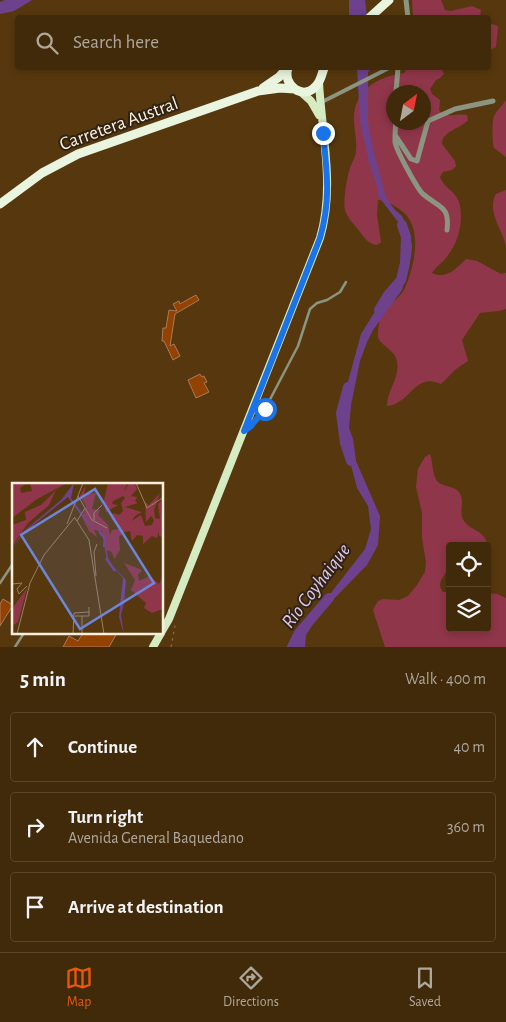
<!DOCTYPE html>
<html lang="en">
<head>
<meta charset="utf-8">
<style>
	:root { --surface:#412a0a; --page:#4c3618; --text:#f1f3f6; --muted:#aea79c; --line:#5a462b; --accent:#ea580c }
	body { margin:0; font-family:"Alegreya Sans",sans-serif; background:var(--page); color:var(--text) }
	.controls { position:absolute; right:15px; bottom:15px; display:grid; overflow:hidden; border-radius:5px; box-shadow:0 2px 8px #0003 }
	.controls button { width:45px; height:45px; display:grid; place-items:center; padding:0; border:0; border-bottom:1px solid var(--line); background:var(--surface); color:var(--text); font:25px sans-serif }
	.compass { position:absolute; left:386px; top:85px; width:45px; height:45px; border-radius:50%; background:var(--surface); box-shadow:0 2px 8px #0003; rotate:32deg }
	.stop { position:absolute; width:15px; height:15px; margin:-11px; border:4px solid #1a73e8; border-radius:50%; background:#fff }
	.stop.end { background:#1a73e8; border-color:#fff; box-shadow:0 1px 5px #0008 }
	.list { margin:0; padding:0; list-style:none }
	h2 { display:flex; justify-content:space-between; align-items:center; height:65px; margin:0; padding:0 20px; font-size:21px }
	h2 small { font-size:16px; font-weight:400; color:var(--muted) }
	.list li { display:grid; grid-template-columns:32px 1fr auto; gap:15px; align-items:center; box-sizing:border-box; height:70px; margin:0 10px 10px; padding:0 10px; border:1px solid var(--line); border-radius:5px }
	.list b { display:block; font-size:19px; white-space:nowrap }
	.list p { margin:0; font-size:16px; white-space:nowrap; color:var(--muted) }
	.list em { font-size:16px; font-style:normal; color:var(--muted) }
	.icon { flex:none; width:28px; height:28px; fill:none; stroke:currentColor; stroke-width:2; stroke-linecap:round; stroke-linejoin:round }
	.map { position:relative; flex:none; width:506px; height:647px; overflow:hidden }
	.search { position:absolute; background:var(--surface); box-shadow:0 2px 8px #0003; left:15px; right:15px; top:15px; height:55px; display:flex; align-items:center; gap:12px; box-sizing:border-box; padding:0 18px; border-radius:5px; color:var(--muted); font-size:19px }
	.sheet { height:305px; background:var(--surface) }
	nav { display:flex; justify-content:space-around; align-items:center; box-sizing:border-box; height:70px; border-top:1px solid var(--line); background:var(--surface); font-size:14px; color:var(--muted) }
	nav a { display:grid; justify-items:center; gap:2px }
	nav .on { color:var(--accent) }
	.map>svg:first-child { display:block }
</style>
</head>
<body>
<div class="map">
<svg width="506" height="647" viewBox="0 0 506 647">
	<rect width="100%" height="100%" fill="#57380e"/>
	<!-- green -->
	<path fill="#90364a" fill-rule="evenodd" d="M412 0H441L445 10 451 11 472 6 481 10 480 17H413Z
		M489 23 498 26 496 47 492 49H489Z
		M408 68H441L444 74 440 78 436 80 430 89 432 94 440 100 439 110 442 114C450 117 459 113 467 115L468 120C460 129 442 131 442 144L455 161 456 166 452 170 443 172 440 177C443 187 456 192 459 202 464 220 459 241 448 255 444 262 436 266 432 273 446 280 457 268 466 259L477 261 501 274 506 273V309L499 311 480 313 462 340 468 361 456 369 441 384C414 372 411 404 387 406 387 390 400 378 397 361 395 349 377 344 378 335 378 329 379 318 383 312 388 304 398 300 404 290 414 269 424 228 402 211 395 206 386 200 378 200L377 215 381 242 377 245C368 244 365 238 360 232 355 225 347 218 345 210 343 200 347 177 350 168 352 162 356 157 356 150 357 140 354 130 354 120 353 91 378 76 404 73ZM394 92H424V122H394Z
		M506 100V157L494 148C492 143 492 121 494 116 497 110 502 106 506 100Z
		M506 190V247C503 230 486 211 496 194Z
		M430 454C433 462 432 474 437 481 443 488 456 485 460 494 465 502 458 513 464 521 472 532 484 529 488 546H450C450 552 451 561 449 566 446 576 435 582 443 592H448L450 590V628H487V593L497 594 506 598V647H385L373 610 378 601 383 599 399 600 408 596 417 585 425 572 426 562 422 538V513L416 487 418 469 425 457Z"/>
	<!-- water -->
	<path fill="#6e418d" d="M5 0H32L14 11 0 14V2Z
		M349 0H365L367 17H349Z
		M357 68H372L368 72V122L373 149 386 198 395 210 402 216 410 233 412 246 411 257 402 290 373 330 367 342 360 361 351 405 349 428 353 439 356 461 380 516 378 545 367 565 325 608 313 624 306 635 305 647H289L365 549 371 529 368 506 357 488 342 431 346 389 361 334 374 313 391 292 399 278 407 258 408 242 398 222 379 197 377 186 369 163 360 121Z"/>
	<g fill="none" stroke-linecap="round" stroke-linejoin="round">
		<!-- river -->
		<path stroke="#6e418d" stroke-width="10" d="M379 310 388 295 401 280 405 263 406 237 402 225
			M348 387 341 413 345 443 351 461
			M292 647 299 633 329 598"/>
	</g>
	<!-- building -->
	<path fill="#934200" stroke="#a97a60" d="M196 295 199 300 175 314 170 346 174 344 180 356 173 360 164 341H162L163 328H166L169 310 177 311 173 304 179 301 180 304Z
		M200 374 202 377 204 376 207 382 204 383 209 392 196 398 188 380Z
		M3 599 13 605 0 626V604Z
		M83 633H117L109 647H63L69 636 78 641Z"/>
	<g fill="none" stroke-linecap="round" stroke-linejoin="round">
		<!-- path -->
		<path stroke="#927857" stroke-width="1" stroke-dasharray="2.5 4" stroke-linecap="butt" d="M171 647 175 626 173 625"/>
		<!-- service -->
		<path stroke="#8b9581" stroke-width="2.5" d="M247 429 265 409 298 346 310 309 317 303 327 300 340 292 346 282
			M0 583 14 562
			M15 647 24 633"/>
		<!-- pedestrian -->
		<path stroke="#8b9581" stroke-width="4" d="M320 103 389 68"/>
		<!-- minor -->
		<path stroke="#8b9581" stroke-width="5" d="M406 0 408 18
			M396 92 398 68
			M396 122C395 129 395 136 395 142 396 150 418 190 423 194 439 208 450 205 447 230
			M395 135 411 159 417 161 428 121 455 109 493 101"/>
		<!-- primary -->
		<path stroke="#d5ebc1" stroke-width="8" d="M300 91 311 101 319 115
			M162 631 169 619 320 238C335 188 322 135 319 83
			M153 647 161 633"/>
		<!-- trunk -->
		<path stroke="#eaf5e0" stroke-width="9" d="M369 18 389 0
			M288 68C282 85 303 101 316 86 321 81 322 73 324 68
			M263 88 279 77 287 68
			M0 204 42 173 78 154 258 91 280 88 295 89"/>
	</g>
	<g fill="none" stroke-linecap="round" stroke-linejoin="round">
		<!-- route -->
		<path stroke="#1a73e8" stroke-width="6" d="M265 409 250 427 244 431 320 238C331 200 327 172 323 133"/>
	</g>
	<g text-anchor="middle" dominant-baseline="central" stroke-width="4" stroke-linejoin="round" paint-order="stroke">
		<!-- street labels -->
		<g font-size="19" fill="#fdeedd" stroke="#312312">
			<text transform="translate(119 124) rotate(-20)">Carretera Austral</text>
		</g>
		<!-- water labels -->
		<g font-size="20" font-style="italic" fill="#dfc7f2" stroke="#312312">
			<text transform="translate(316 586) rotate(-53)">Río Coyhaique</text>
		</g>
	</g>
	<!-- overview -->
	<g transform="translate(12 483)">
		<rect width="151" height="151" fill="#57380e"/>
		<path d="M1 0H15L8 5 9 10 20 8 18 0H55L25 16 0 35ZM96 0H115L112 9 117 0 123 1 125 6 119 13 125 14 123 18 126 20 113 24 130 29 123 33 120 38 129 32 133 43 140 42 142 37 139 33 134 39 133 19 137 22 148 10 142 27 143 35 148 36 146 21 149 18 151 54 147 53V48L145 55 140 53 131 61V53L125 52 120 58 118 48 112 49 107 54 108 67 102 76 100 69 94 67 90 48 82 47 85 54 77 48 70 34 74 23 68 13 74 1 72 11 84 10 80 26 88 27 86 32 96 42 98 52 100 47 107 46 99 35 101 30 107 32 111 28 109 20 113 15 111 13 101 18 100 21 106 22 94 29 92 17ZM44 7 37 22 16 40 0 63V42L14 37 13 29 29 22ZM112 80 130 87 126 92 127 98 138 93 147 101 151 93V126L140 130 132 125 134 120 119 107 123 97ZM15 105 6 139 0 143V126Z" fill="#90364a"/>
		<path d="M62 0 59 15 77 40 91 50 97 79 114 97 112 120 109 132 112 151 107 134 111 95 95 77 90 50 74 39 56 14 14 48 0 65 12 48 49 17Z" fill="#6e418d"/>
		<path fill="none" stroke="#6e418d" stroke-width="2.5" d="M87 48 93 56 92 64M94 75 103 88M109 126 111 108"/>
		<path fill="none" stroke="#998161" stroke-width="1" d="M124 0 135 25 152 14M66 13 80 37 95 45M0 18V0M63 35 77 57 92 151M82 37V30L90 22M65 38 73 25M55 41 71 0M84 93 82 69 85 61M0 101 10 100 5 106 7 111 15 103M63 133H77V124M70 133V151M5 151 18 100 32 72 63 34M61 151 62 130 77 129"/>
		<path fill="#6b86da" fill-opacity="0.15" stroke="#6b86da" stroke-width="2.5" d="M83 6 142 100 68 146 9 52Z"/>
		<rect width="151" height="151" fill="none" stroke="#fdeedd" stroke-width="2.5"/>
	</g>
</svg>
<div class="controls">
<button><svg class="icon" aria-label="locate" viewBox="0 0 24 24"><circle cx="12" cy="12" r="6"/><path d="M12 2v4M12 18v4M2 12h4M18 12h4"/></svg></button>
<button><svg class="icon" aria-label="layers" viewBox="0 0 24 24"><path d="M12 4l9 5-9 5-9-5zM3 14l9 5 9-5"/></svg></button>
</div>
<svg class="compass" viewBox="-18 -18 36 36"><path d="M0-13l5 13h-10z" fill="#e53935"/><path d="M0 13l5-13h-10z" fill="#aea79c"/></svg>
<div class="stop" style="left:265px;top:409px"></div>
<div class="stop end" style="left:323px;top:133px"></div>
<div class="search"><svg class="icon" aria-label="search" viewBox="0 0 24 24"><circle cx="10" cy="10" r="6"/><path d="M15 15l6 6"/></svg>Search here</div>
</div>
<section class="sheet">
<h2>5 min<small>Walk · 400 m</small></h2>
<ul class="list">
<li><svg class="icon" aria-label="ahead" viewBox="0 0 24 24"><path d="M12 20V5M6 11l6-6 6 6"/></svg><div><b>Continue</b></div><em>40 m</em></li>
<li><svg class="icon" aria-label="right" viewBox="0 0 24 24"><path d="M7 20v-9h11M14 6l5 5-5 5"/></svg><div><b>Turn right</b><p>Avenida General Baquedano</p></div><em>360 m</em></li>
<li><svg class="icon" aria-label="arrive" viewBox="0 0 24 24"><path d="M6 21V4h12l-3 4 3 4H6"/></svg><div><b>Arrive at destination</b></div></li>
</ul>
</section>
<nav>
<a class="on"><svg class="icon" aria-label="map" viewBox="0 0 24 24"><path d="M3 6l6-2 6 2 6-2v14l-6 2-6-2-6 2zM9 4v14M15 6v14"/></svg>Map</a>
<a><svg class="icon" aria-label="directions" viewBox="0 0 24 24"><path d="M12 3l9 9-9 9-9-9zM9 14v-3h6M13 9l2 2-2 2"/></svg>Directions</a>
<a><svg class="icon" aria-label="saved" viewBox="0 0 24 24"><path d="M7 4h10v16l-5-4-5 4z"/></svg>Saved</a>
</nav>
</body>
</html>
